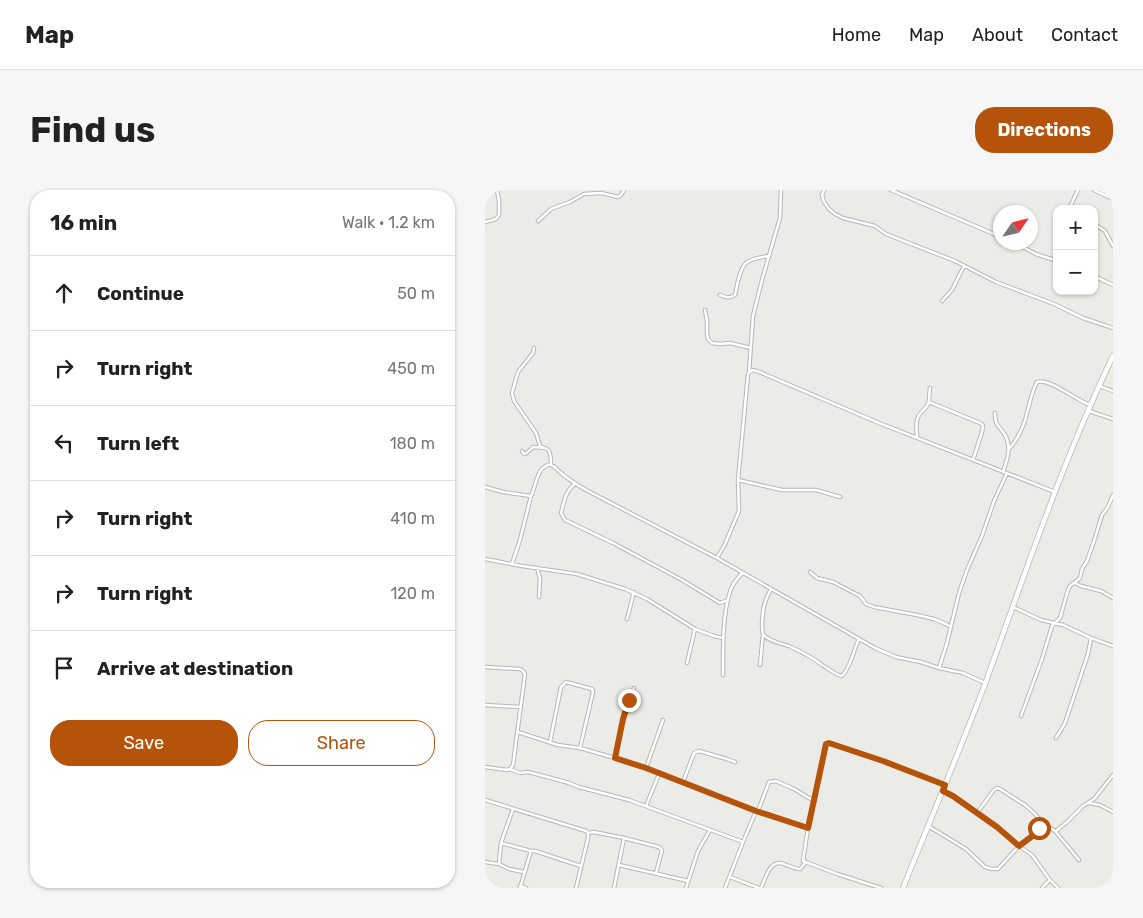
<!DOCTYPE html>
<html lang="en">
<head>
<meta charset="utf-8">
<style>
	:root { --surface:#fff; --page:#f6f6f6; --text:#222; --muted:#767676; --line:#e0e0e0; --accent:#b45309 }
	body { margin:0; font-family:Rubik,sans-serif; background:var(--page); color:var(--text) }
	.controls { position:absolute; right:15px; top:15px; display:grid; overflow:hidden; border-radius:10px; box-shadow:0 1px 4px #0004 }
	.controls button { width:45px; height:45px; display:grid; place-items:center; padding:0; border:0; border-bottom:1px solid var(--line); background:var(--surface); color:var(--text); font:25px sans-serif }
	.compass { position:absolute; left:508px; top:15px; width:45px; height:45px; border-radius:50%; background:var(--surface); box-shadow:0 1px 4px #0004; rotate:55deg }
	.stop { position:absolute; width:15px; height:15px; margin:-11px; border:4px solid #b45309; border-radius:50%; background:#fff }
	.stop.end { background:#b45309; border-color:#fff; box-shadow:0 1px 5px #0008 }
	.list { margin:0; padding:0; list-style:none }
	h2 { display:flex; justify-content:space-between; align-items:center; height:65px; margin:0; padding:0 20px; font-size:21px }
	h2 small { font-size:16px; font-weight:400; color:var(--muted) }
	.list li { display:grid; grid-template-columns:32px 1fr auto; gap:15px; align-items:center; box-sizing:border-box; height:75px; padding:0 20px; border-top:1px solid var(--line) }
	.list b { display:block; font-size:19px; white-space:nowrap }
	.list em { font-size:16px; font-style:normal; color:var(--muted) }
	.actions { display:flex; gap:10px; padding:15px 20px }
	.actions a { flex:1; padding:11px 0; border:1px solid var(--accent); border-radius:20px; text-align:center; font-size:18px; color:var(--accent) }
	.actions .main { background:var(--accent); color:#fff }
	.icon { flex:none; width:28px; height:28px; fill:none; stroke:currentColor; stroke-width:2; stroke-linecap:round; stroke-linejoin:round }
	.map { position:relative; flex:none; width:628px; height:698px; overflow:hidden; border-radius:20px }
	header { display:flex; align-items:center; gap:30px; box-sizing:border-box; height:70px; padding:0 25px; background:var(--surface); border-bottom:1px solid var(--line) }
	header strong { font-size:24px }
	nav { display:flex; gap:28px; margin-inline-start:auto; font-size:18px }
	.intro { display:flex; align-items:center; justify-content:space-between; box-sizing:border-box; height:120px; padding:0 30px }
	h1 { margin:0; font-size:35px }
	.button { padding:12px 22px; border-radius:20px; background:var(--accent); color:#fff; font-size:18px; font-weight:700 }
	main { display:flex; gap:30px; padding:0 30px }
	aside { flex:1; background:var(--surface); border-radius:20px; box-shadow:0 1px 4px #0004 }
	.map>svg:first-child { display:block }
</style>
</head>
<body>
<header>
<strong>Map</strong>
<nav><a>Home</a><a>Map</a><a>About</a><a>Contact</a></nav>
</header>
<div class="intro"><h1>Find us</h1><a class="button">Directions</a></div>
<main>
<aside>
<h2>16 min<small>Walk · 1.2 km</small></h2>
<ul class="list">
<li><svg class="icon" aria-label="ahead" viewBox="0 0 24 24"><path d="M12 20V5M6 11l6-6 6 6"/></svg><div><b>Continue</b></div><em>50 m</em></li>
<li><svg class="icon" aria-label="right" viewBox="0 0 24 24"><path d="M7 20v-9h11M14 6l5 5-5 5"/></svg><div><b>Turn right</b></div><em>450 m</em></li>
<li><svg class="icon" aria-label="left" viewBox="0 0 24 24"><path d="M17 20v-9H6M10 6l-5 5 5 5"/></svg><div><b>Turn left</b></div><em>180 m</em></li>
<li><svg class="icon" aria-label="right" viewBox="0 0 24 24"><path d="M7 20v-9h11M14 6l5 5-5 5"/></svg><div><b>Turn right</b></div><em>410 m</em></li>
<li><svg class="icon" aria-label="right" viewBox="0 0 24 24"><path d="M7 20v-9h11M14 6l5 5-5 5"/></svg><div><b>Turn right</b></div><em>120 m</em></li>
<li><svg class="icon" aria-label="arrive" viewBox="0 0 24 24"><path d="M6 21V4h12l-3 4 3 4H6"/></svg><div><b>Arrive at destination</b></div></li>
</ul>
<div class="actions"><a class="main">Save</a><a>Share</a></div>
</aside>
<div class="map">
<svg width="628" height="698" viewBox="0 0 628 698">
	<rect width="100%" height="100%" fill="#ebece8"/>
	<g fill="none" stroke-linecap="round" stroke-linejoin="round">
		<defs>
			<path id="street" d="M339 0 337 5 339 12 344 19 350 24 358 28 390 36 401 44 470 71 511 92 569 114 598 128 628 138
				M406 0 516 47
				M609 0 628 9
				M584 19 593 0
				M53 31 66 19 85 12 99 4 116 3 133 7 136 5 139 0
				M0 32 11 29 14 25V11L12 0
				M609 34 620 41 628 56
				M528 52 551 64 572 71
				M609 86 628 95
				M235 105C240 107 245 109 250 105 252 97 254 79 261 73 266 69 277 67 284 66
				M457 111 467 100 479 76
				M220 120 222 131V143L223 149 227 153 235 154 245 153 266 158
				M49 158 48 163 33 182 27 203 29 211 51 243 55 256 59 258
				M264 182 268 126 277 90 295 28 296 0
				M614 196 628 201
				M444 212 495 233 498 235 497 242 488 270
				M604 221 628 229
				M510 223C510 237 514 235 520 245 527 257 522 270 518 282
				M432 247C432 241 430 233 433 227 435 222 441 219 443 214 445 209 444 204 445 198
				M524 259C533 249 540 233 543 219 546 209 547 201 552 192 565 188 590 210 605 215
				M37 261 39 264C44 263 44 260 48 257 65 257 66 259 66 275
				M253 290 263 184 267 180 272 181 394 233 570 302
				M90 294C80 301 79 313 76 323L80 330 128 353 197 390 235 413 243 410
				M0 297 18 302 46 306C50 298 51 287 56 280 59 277 62 274 66 275 70 276 72 280 75 282 83 289 92 295 101 300L232 368 390 458 411 467 436 472 454 478 478 483 500 493
				M232 368 240 354 254 321 253 290 297 300H331L355 307
				M0 369 37 376 92 384 140 399 162 409 210 439 229 446 238 448
				M27 374 35 350 46 306
				M52 378 55 388 54 407
				M325 382 332 388 348 392 375 406 381 414 389 417 432 425 449 429 461 434 466 437
				M590 393 596 396 616 401 628 408
				M286 399C279 412 278 418 277 433 277 436 277 441 278 444 282 451 299 454 306 457 317 462 328 468 337 475 344 479 349 484 357 486 366 477 368 461 374 449
				M528 417 556 430 578 435 606 448 628 456
				M142 429 149 402
				M202 473 210 439
				M275 475 278 444
				M0 477 35 479 38 481 40 484 28 575 25 579
				M454 478 462 453 474 403 482 380 497 346 509 311 522 283
				M238 485C238 461 237 422 246 399 248 393 253 388 257 383
				M0 515 36 517
				M536 526 557 469 567 436 575 428 583 400 585 396 595 388 597 379 602 371 609 351 617 325 623 317 628 305
				M33 542 73 555 95 558 130 568 161 578 271 621 323 638
				M571 548 580 533 603 464 606 448
				M65 552 76 497 81 492 107 499 108 502 95 558
				M130 568 138 529 149 498
				M0 577 22 580 25 579 35 583 43 582 66 588 84 593 94 597 144 610 258 652
				M161 578 178 530
				M198 592 209 563 214 561 242 569 250 572
				M458 601 468 607 512 637 534 656 546 647 559 634
				M0 610 101 641 103 643V648L91 698
				M604 613 615 615 628 622
				M161 616 174 584
				M273 621 284 592 291 591 309 599 329 611
				M492 623 509 600 512 598 515 599 540 615 549 623 559 634 570 641 594 670
				M443 636 481 659 500 677 507 679H513L534 656 547 665 565 690 573 698
				M571 641 582 632 598 616 609 609 628 585
				M103 643 109 642 139 648 129 698
				M139 648 174 657 177 660 171 683
				M16 653 46 661H50L96 676
				M0 672 14 674 24 679 39 682
				M14 674 16 653 28 619
				M134 675 203 691
				M245 687 274 698
				M35 696 41 698
				M35 698 46 661
				M201 698 213 661 225 640
				M240 698 258 652 271 621
				M276 698C280 690 284 672 295 673 302 674 308 679 315 679L321 672
				M396 698 352 684 318 671 323 638 341 554 344 553 398 571 460 595
				M557 698 565 690"/>
			<path id="primary" d="M418 698C445 630 474 563 500 494 540 384 577 272 628 166"/>
		</defs>
		<!-- street casing -->
		<use href="#street" stroke="#b7b7b4" stroke-width="4.5"/>
		<!-- primary casing -->
		<use href="#primary" stroke="#b7b7b4" stroke-width="6"/>
		<!-- street -->
		<use href="#street" stroke="#fff" stroke-width="2.5"/>
		<!-- primary -->
		<use href="#primary" stroke="#fff" stroke-width="4.5"/>
	</g>
	<g fill="none" stroke-linecap="round" stroke-linejoin="round">
		<!-- route -->
		<path stroke="#b45309" stroke-width="6" d="M144 510 138 529 130 568 161 578 271 621 323 638 341 554 344 553 398 571 460 595 458 601 468 606 512 637 534 656 546 647 554 638"/>
	</g>
</svg>
<div class="controls">
<button>+</button>
<button>−</button>
</div>
<svg class="compass" viewBox="-18 -18 36 36"><path d="M0-13l5 13h-10z" fill="#e53935"/><path d="M0 13l5-13h-10z" fill="#767676"/></svg>
<div class="stop" style="left:554px;top:638px"></div>
<div class="stop end" style="left:144px;top:510px"></div>
</div>
</main>
</body>
</html>
